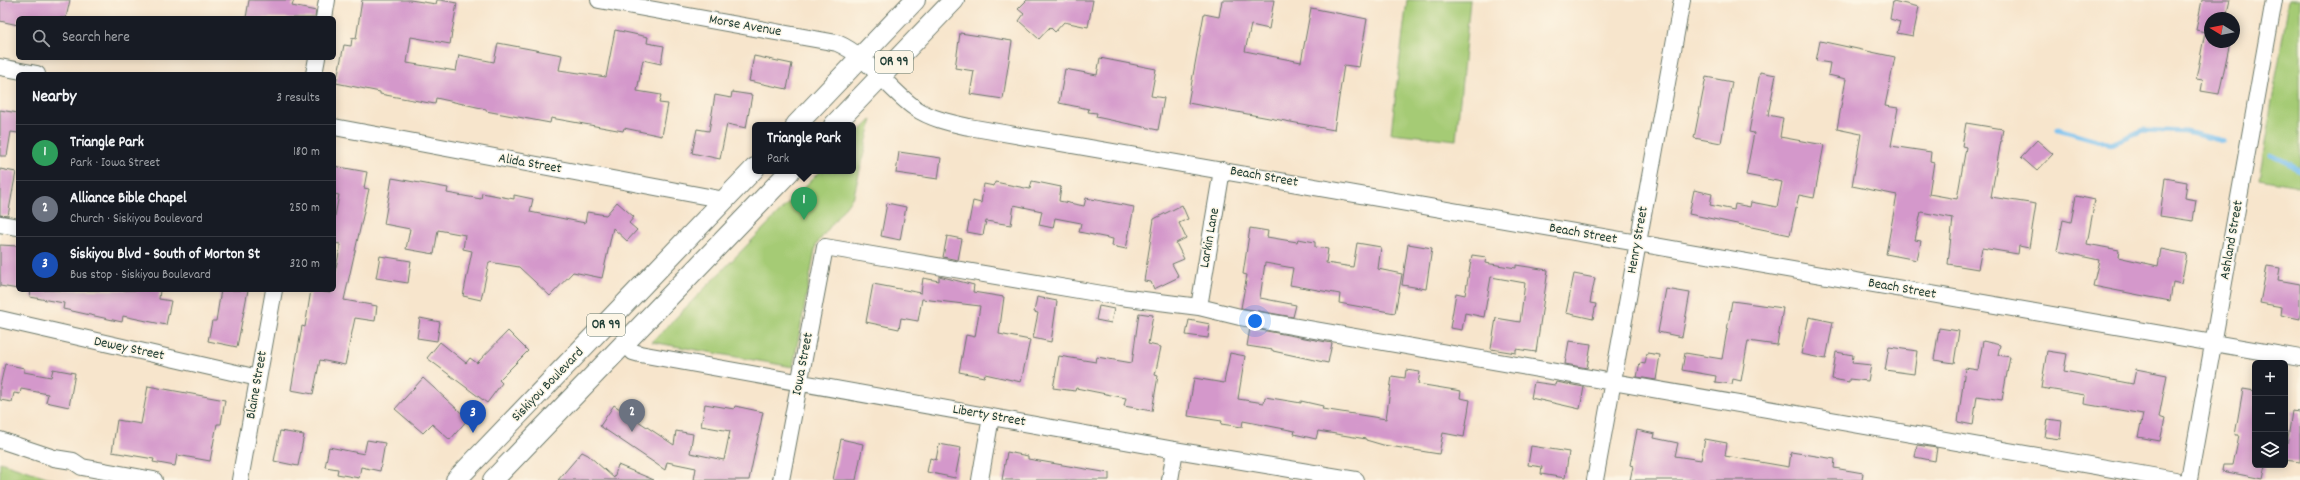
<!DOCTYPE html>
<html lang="en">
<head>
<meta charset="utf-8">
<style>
	:root { --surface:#171b24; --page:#242831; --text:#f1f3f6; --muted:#9ea1a6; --line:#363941; --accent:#d1495b }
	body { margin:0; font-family:Dekko,sans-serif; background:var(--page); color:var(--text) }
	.controls { position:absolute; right:12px; bottom:12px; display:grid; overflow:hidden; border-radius:6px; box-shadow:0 2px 10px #0003 }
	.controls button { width:36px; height:36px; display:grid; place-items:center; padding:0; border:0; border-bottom:1px solid var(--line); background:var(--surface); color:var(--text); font:20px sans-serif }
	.compass { position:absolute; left:2204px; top:12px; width:36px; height:36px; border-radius:50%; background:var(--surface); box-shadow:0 2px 10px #0003; rotate:280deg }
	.you { position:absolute; left:1255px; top:321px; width:14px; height:14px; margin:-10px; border:3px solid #fff; border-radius:50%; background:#1a73e8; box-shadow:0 0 0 6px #1a73e833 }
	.badge { display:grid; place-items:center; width:26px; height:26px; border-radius:50%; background:var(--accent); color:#fff; font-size:13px; font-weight:700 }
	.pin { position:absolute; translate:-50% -33px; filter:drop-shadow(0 1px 2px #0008) }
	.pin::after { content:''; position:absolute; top:21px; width:14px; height:12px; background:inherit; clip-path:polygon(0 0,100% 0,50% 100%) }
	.popup { position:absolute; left:752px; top:122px; width:104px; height:52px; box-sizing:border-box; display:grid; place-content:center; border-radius:6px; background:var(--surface); filter:drop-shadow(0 1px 3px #0005); font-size:13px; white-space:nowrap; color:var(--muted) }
	.popup b { font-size:15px; color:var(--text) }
	.popup::after { content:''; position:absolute; left:50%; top:100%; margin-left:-8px; border:8px solid transparent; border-top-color:var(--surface) }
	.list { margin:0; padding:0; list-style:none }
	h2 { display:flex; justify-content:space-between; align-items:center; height:52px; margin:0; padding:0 16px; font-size:17px }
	h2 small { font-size:13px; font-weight:400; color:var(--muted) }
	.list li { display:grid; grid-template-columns:26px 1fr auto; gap:12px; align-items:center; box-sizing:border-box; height:56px; padding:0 16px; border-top:1px solid var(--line) }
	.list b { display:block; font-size:15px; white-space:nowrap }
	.list p { margin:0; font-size:13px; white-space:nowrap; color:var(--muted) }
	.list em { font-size:13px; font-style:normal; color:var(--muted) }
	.icon { flex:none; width:22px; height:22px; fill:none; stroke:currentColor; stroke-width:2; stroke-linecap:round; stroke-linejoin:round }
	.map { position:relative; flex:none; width:2300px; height:480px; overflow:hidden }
	.search { position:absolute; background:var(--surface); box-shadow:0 2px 10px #0003; left:16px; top:16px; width:320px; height:44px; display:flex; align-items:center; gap:10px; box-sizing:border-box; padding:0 14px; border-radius:6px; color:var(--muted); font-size:15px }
	.panel { position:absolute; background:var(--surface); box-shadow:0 2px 10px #0003; left:16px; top:72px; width:320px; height:220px; border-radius:6px }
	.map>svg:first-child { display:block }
</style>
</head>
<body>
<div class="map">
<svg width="2300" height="480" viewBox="0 0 2300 480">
	<rect width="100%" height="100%" fill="#fcf5e5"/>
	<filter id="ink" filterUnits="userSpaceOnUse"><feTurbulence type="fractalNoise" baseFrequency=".025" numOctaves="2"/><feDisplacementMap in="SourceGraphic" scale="8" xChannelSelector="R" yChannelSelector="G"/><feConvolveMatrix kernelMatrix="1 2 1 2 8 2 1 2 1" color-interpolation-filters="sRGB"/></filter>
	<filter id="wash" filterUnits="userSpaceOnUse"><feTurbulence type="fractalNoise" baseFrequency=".012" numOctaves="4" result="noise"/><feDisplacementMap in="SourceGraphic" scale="16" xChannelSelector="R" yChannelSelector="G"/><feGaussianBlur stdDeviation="0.9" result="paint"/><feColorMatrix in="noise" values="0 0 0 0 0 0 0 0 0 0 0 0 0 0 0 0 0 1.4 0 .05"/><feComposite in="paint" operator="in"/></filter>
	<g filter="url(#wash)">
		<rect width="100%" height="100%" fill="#f7e5cc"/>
		<!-- green -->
		<path fill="#a5cb75" stroke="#628454" d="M1407 0H1470L1456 140 1391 133Z
			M2289 0H2300V186L2259 179Z
			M872 119 854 195 816 245 793 367 652 342 820 171H853V138Z
			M0 462 56 480H0Z"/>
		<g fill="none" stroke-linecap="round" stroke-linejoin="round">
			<!-- stream -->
			<path stroke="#78c0f0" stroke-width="5" d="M2058 129 2111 144 2143 130 2186 132 2224 141
				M2271 155 2300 169"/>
		</g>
		<g id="blocks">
			<!-- building -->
			<path fill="#d498cb" d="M0 0H70L66 18H18V25L0 21Z
				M249 0H294L292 6 316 11 315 18H246Z
				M362 0H410L436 4 437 0H440L457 3 450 44 411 37 407 63 456 71 459 55 494 62 498 43 562 55 559 70 606 77 615 30 648 37 647 43 664 46 661 64 643 60 637 91 661 95 659 103 668 104 662 136 624 128 623 131 551 118 550 123 486 111V109L436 98 435 104 380 94V92L336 83 344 45 351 46 352 38 356 39Z
				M1027 0H1093L1088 27 1064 22 1055 32 1050 27 1039 39 1019 21 1024 14 1018 9Z
				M1222 0H1274L1269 29 1251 25 1245 51 1301 62 1311 8 1367 19 1359 67 1344 65 1334 130 1188 103 1204 14 1219 17Z
				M2202 0H2230L2226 17 2233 18H2210V42H2230L2219 94 2201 91 2203 80 2196 79 2205 32 2196 30Z
				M1893 1 1919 7 1913 36 1897 33 1900 22 1890 19Z
				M960 33 1012 41 1003 99 970 94 974 71 955 68Z
				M1820 41 1895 57 1885 106 1898 108 1891 146 1931 152 1930 161 1934 162 1929 194 1957 199 1966 147 1962 146 1966 123 2003 129 1991 197 2036 204 2029 248 2019 246 2018 254 1982 248 1978 269 1948 264 1953 218 1921 212 1915 240 1921 241 1917 260 1886 254 1897 195 1852 186 1861 134 1837 129 1846 79 1828 75 1830 63 1816 61Z
				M754 56 792 64 787 89 749 81Z
				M1100 58 1156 69 1151 96 1164 98 1158 130 1096 117 1097 113 1088 112 1089 109 1059 103 1065 69 1097 75Z
				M1760 72 1776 75 1768 115 1783 118 1780 137 1824 145 1814 198 1799 195 1790 235 1689 214 1694 190 1712 194 1710 205 1734 210 1735 204 1750 207 1751 202 1777 207 1782 182 1746 175 1754 133 1749 132Z
				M1706 77 1732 82 1721 143 1694 138Z
				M732 92 752 95 746 128 727 124 720 159 692 153 697 129 709 131 715 95 731 98Z
				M0 110 18 113V133L11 132 7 156H0Z
				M2037 140 2053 154 2037 171 2021 157Z
				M899 152 941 158 938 179 896 173Z
				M334 166 367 172 364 188 369 189 344 300 377 306 375 321 355 318 345 365 320 360 313 394 291 390 302 326 305 327 311 290 330 293 331 290H334V276L340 249V244L334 243V221L339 195 334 194Z
				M0 169 16 172 8 216 0 215Z
				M392 178 448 188 447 193 481 199 482 193 514 199V195L533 199 530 212 585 223 587 212 606 215 617 202 634 217 629 223 637 230 627 241 613 228 602 278 573 272 550 296 519 267 489 262 481 300 463 296 472 251 463 249 465 235 438 230 434 254 406 249 410 229 384 224Z
				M2165 178 2187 182 2185 198 2196 200 2193 221 2160 216Z
				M1032 181 1061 187 1059 201 1084 206 1086 198 1134 207 1126 249 1112 246 1113 239 1079 232 1081 223 1055 218 1053 228 1039 225 1042 211 1014 205 1011 225 986 221 983 235 967 232 973 201 981 203 984 184 994 186 995 182 1030 189Z
				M2076 196 2095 200 2087 244 2119 250 2118 257 2158 266 2161 249 2187 254 2181 284 2173 282 2170 301 2093 286 2099 260 2057 251 2063 220 2071 222Z
				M887 203 906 207 900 240 881 236Z
				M1182 205 1188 219 1179 223 1186 238 1176 243 1184 259 1172 264 1179 277 1154 289 1151 282 1144 281 1154 219Z
				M1250 228 1268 231 1267 237 1297 242 1298 239 1315 242V247L1328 249 1326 263 1353 267 1357 243 1381 247 1378 269 1402 274 1395 313 1339 303 1340 294 1290 285 1293 268 1265 263 1260 298 1296 305 1293 317 1241 308 1247 275 1243 274Z
				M947 236 962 239 958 260 943 257Z
				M1408 244 1432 248 1426 289 1402 285Z
				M0 245 18 246V289L0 286Z
				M1472 255 1486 257 1485 263 1516 268V265L1548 270 1536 352 1516 349V353L1491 349 1496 318 1520 322 1525 283 1491 277 1484 317 1465 313 1462 330 1450 328 1456 293 1465 295Z
				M380 256 411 261 408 283 376 278Z
				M2267 266 2280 268 2278 280 2300 284V319L2281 315 2282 307 2260 303Z
				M1574 274 1595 278 1590 303 1596 304 1593 319 1566 313Z
				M939 276 974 285 973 292 1004 297 999 334 1030 340 1021 382 985 374 984 377 959 372 966 335 975 337 980 306 922 299 918 321 901 318 899 329 866 322 873 284 921 293 923 278 939 281Z
				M1666 289 1690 293 1682 337 1658 332Z
				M31 290H160L159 299 171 301 166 325 123 316 122 322 63 309 64 303 30 297Z
				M221 290H248L237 347 208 341 212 321H216Z
				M1037 297 1057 301 1051 342 1033 338 1038 313 1034 312Z
				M1732 301 1783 308 1777 345 1748 341 1741 381 1733 379 1732 384 1715 382 1716 376 1682 370 1685 353 1722 359Z
				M1099 306 1114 309 1111 323 1096 320Z
				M1139 313 1153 315 1148 344 1161 347 1155 375 1158 376 1152 411 1124 406 1126 398 1076 388 1075 391 1053 388 1059 356 1096 362 1097 357 1132 363Z
				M1809 317 1833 322 1826 359 1801 354Z
				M420 318 440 322 437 341 417 338Z
				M1189 320 1210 324 1208 338 1186 335Z
				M1250 328 1332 343 1328 363 1273 351V350L1247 346Z
				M1939 328 1959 331 1954 363 1934 360Z
				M508 331 528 351 499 380 502 383 487 403 427 358 440 342 466 363 470 358 477 363Z
				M1569 341 1591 344 1587 368 1565 364Z
				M1983 341 2000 345 1998 355 2010 357 2002 400 1977 396 1973 425 1958 422 1965 368 1978 370Z
				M1889 347 1917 351 1914 374 1885 370Z
				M2047 351 2067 354 2064 371 2133 384 2136 369 2167 375 2159 417 2165 419 2160 441 2138 437 2143 414 2084 404 2085 395 2041 388Z
				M1836 352 1853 355 1852 363 1871 365 1868 381 1849 379V382L1832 379Z
				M1230 353 1245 356 1238 399 1264 403 1265 397 1301 403V401L1323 406 1322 409 1386 419 1392 376 1405 378 1406 370 1420 372 1418 384 1461 391 1460 398 1470 400 1464 437 1443 433 1439 454 1383 445 1366 440V439L1318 431 1316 439 1294 434 1295 431 1243 421 1242 427 1221 424 1222 421 1188 416 1194 378 1224 383Z
				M1647 353 1660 355 1656 380 1637 377 1640 363 1645 364Z
				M5 364 24 368V372L51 377 53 369 75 373 69 407 46 402 48 394 21 389 20 394 14 393 12 402 0 400V386Z
				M423 378 468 419 450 440 432 424 423 433 395 409Z
				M1534 382 1555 385 1556 382 1584 387 1580 409 1531 398Z
				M148 386 225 400 221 424H217L210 461 177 455 175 466 153 462 154 459 112 452 117 420 141 424Z
				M2243 389 2255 391V465H2266L2263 479 2222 471 2223 465H2233L2239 435H2235Z
				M705 404 734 409 735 406 763 412 749 480H694L696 468 667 462 665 470 600 426 614 405 674 445 676 431 693 434 690 453 724 460 730 431 701 426Z
				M2292 411 2300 412V462L2285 460Z
				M2048 419 2062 421 2060 439 2045 437Z
				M1637 430 1655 434 1654 438 1678 443 1675 456 1701 460 1705 439 1727 443 1725 456 1789 467 1791 452 1835 459 1834 468 1863 473 1862 480H1630L1633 466 1630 465Z
				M280 431 304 435 298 466 274 461Z
				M841 439 863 444 856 480H833Z
				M367 440 385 443 380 471 361 467 359 478 337 474 338 469 325 467 329 447 364 454Z
				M939 444 961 448 955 478 927 472 930 458 936 460Z
				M1917 445 1937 448 1935 461 1915 457Z
				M1531 446 1569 452 1565 478 1541 474 1542 467 1528 465Z
				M582 452 588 455 614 478 618 465 654 480H558Z
				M1007 452 1028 456V459L1109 473V480H1002Z"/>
		</g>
	</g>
	<g filter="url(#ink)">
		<use href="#blocks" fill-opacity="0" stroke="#6b7869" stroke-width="1"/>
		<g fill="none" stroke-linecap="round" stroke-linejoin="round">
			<defs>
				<path id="minor" d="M599 0 837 43C868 56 888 89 915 108 931 119 951 123 969 127L2300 358
					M324 18 327 0
					M0 67 37 74
					M314 74 317 58
					M334 127 725 200
					M0 224 18 227
					M1199 307 1222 170
					M0 319 258 378
					M625 343 633 352 640 354 1175 450 1356 480
					M0 440 54 458 73 461 82 467 154 480
					M240 480 274 290
					M781 480 825 247 1120 297 1199 307 1240 317 2175 480
					M980 480 991 417
					M1170 480 1175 450
					M1595 480 1682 0
					M2189 480 2274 0"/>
				<path id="major" d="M796 125 915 0
					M834 125 954 0
					M456 480 755 168
					M493 480 790 171"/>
			</defs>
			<!-- minor casing -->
			<use href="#minor" stroke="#6b7869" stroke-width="18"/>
			<!-- major casing -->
			<use href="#major" stroke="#6b7869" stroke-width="22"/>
			<!-- minor -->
			<use href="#minor" stroke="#fff" stroke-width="16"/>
			<!-- major -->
			<use href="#major" stroke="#fff" stroke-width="20"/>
		</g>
	</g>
	<g text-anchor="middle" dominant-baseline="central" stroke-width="3" stroke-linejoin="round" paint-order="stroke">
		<!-- shield labels -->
		<g fill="#fcf5e5" stroke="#617469" stroke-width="1">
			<rect x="875" y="51" width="38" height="22" rx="3"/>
			<rect x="587" y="314" width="38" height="22" rx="3"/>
		</g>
		<g font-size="13" font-weight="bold" fill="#1f3d34">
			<text x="894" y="62">OR 99</text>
			<text x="606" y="325">OR 99</text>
		</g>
		<!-- street labels -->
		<g font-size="14" fill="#1f3d34" stroke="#fcf5e5">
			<text transform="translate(745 26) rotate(10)">Morse Avenue</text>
			<text transform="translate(530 164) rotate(10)">Alida Street</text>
			<text transform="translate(1264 177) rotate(10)">Beach Street</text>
			<text transform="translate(1583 234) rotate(10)">Beach Street</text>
			<text transform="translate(1210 238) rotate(-80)">Larkin Lane</text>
			<text transform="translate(1638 240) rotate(-80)">Henry Street</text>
			<text transform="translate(2232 240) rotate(-80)">Ashland Street</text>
			<text transform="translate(1902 289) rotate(10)">Beach Street</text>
			<text transform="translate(129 349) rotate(12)">Dewey Street</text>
			<text transform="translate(803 364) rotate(-79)">Iowa Street</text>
			<text transform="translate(257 385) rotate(-80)">Blaine Street</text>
			<text transform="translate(548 385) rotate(-46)">Siskiyou Boulevard</text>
			<text transform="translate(989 416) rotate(10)">Liberty Street</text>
		</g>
	</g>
</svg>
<div class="controls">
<button>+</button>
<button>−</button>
<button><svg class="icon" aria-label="layers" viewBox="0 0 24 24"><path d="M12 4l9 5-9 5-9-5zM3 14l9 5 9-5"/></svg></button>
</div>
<svg class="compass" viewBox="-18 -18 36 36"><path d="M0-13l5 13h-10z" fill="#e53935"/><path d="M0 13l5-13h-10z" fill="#9ea1a6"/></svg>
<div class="you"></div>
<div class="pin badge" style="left:804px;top:220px;background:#2e9e5b">1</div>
<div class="popup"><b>Triangle Park</b>Park</div>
<div class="pin badge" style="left:632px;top:432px;background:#6b7280">2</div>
<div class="pin badge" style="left:473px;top:433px;background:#1a4fb4">3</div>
<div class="search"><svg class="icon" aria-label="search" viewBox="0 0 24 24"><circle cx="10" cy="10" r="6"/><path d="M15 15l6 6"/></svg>Search here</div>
<section class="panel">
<h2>Nearby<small>3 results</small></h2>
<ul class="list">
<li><span class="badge" style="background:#2e9e5b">1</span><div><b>Triangle Park</b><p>Park · Iowa Street</p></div><em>180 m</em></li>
<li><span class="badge" style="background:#6b7280">2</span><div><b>Alliance Bible Chapel</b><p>Church · Siskiyou Boulevard</p></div><em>250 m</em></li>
<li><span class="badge" style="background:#1a4fb4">3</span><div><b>Siskiyou Blvd - South of Morton St</b><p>Bus stop · Siskiyou Boulevard</p></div><em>320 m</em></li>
</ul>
</section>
</div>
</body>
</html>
